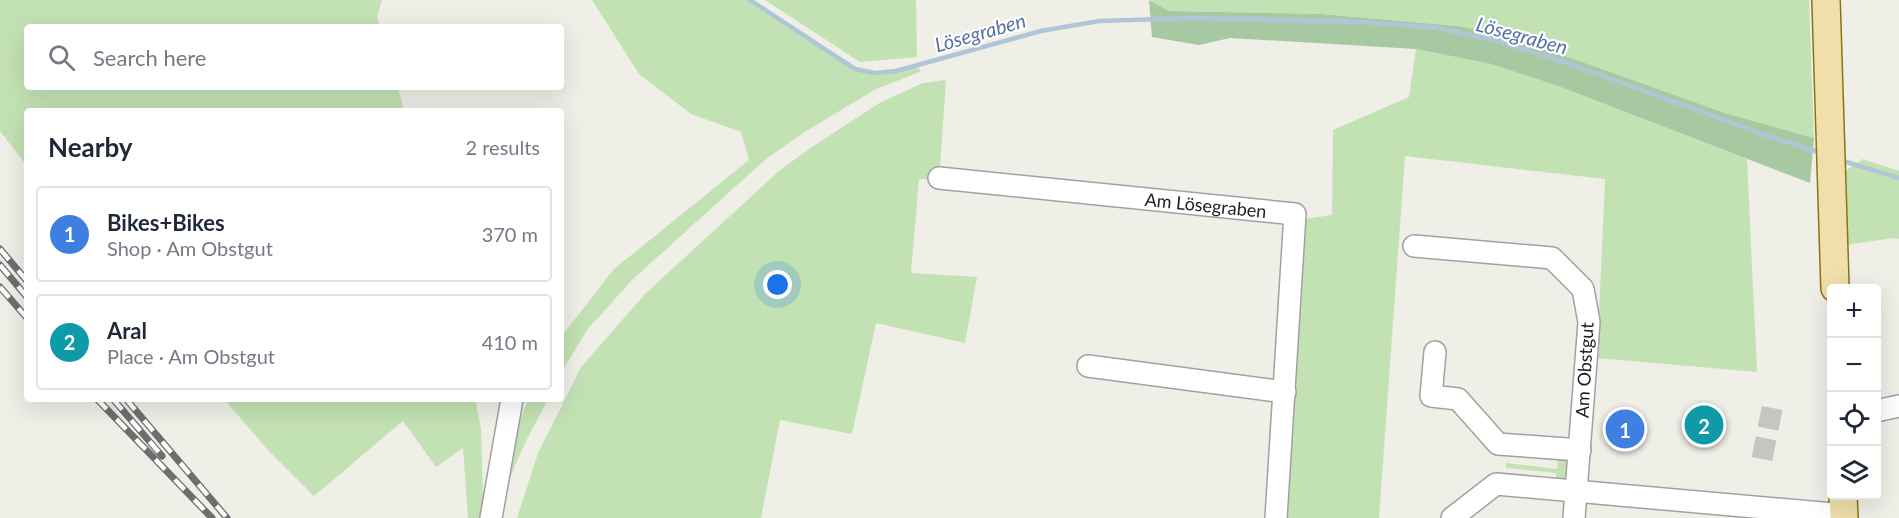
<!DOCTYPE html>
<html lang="en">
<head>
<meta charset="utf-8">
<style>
	:root { --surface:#fff; --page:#f2f2f3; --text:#1f2937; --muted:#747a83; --line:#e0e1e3; --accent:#b6351a }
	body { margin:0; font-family:Lato,sans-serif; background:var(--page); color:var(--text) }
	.controls { position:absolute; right:18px; bottom:18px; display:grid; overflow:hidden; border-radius:6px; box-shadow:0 6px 24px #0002 }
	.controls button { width:54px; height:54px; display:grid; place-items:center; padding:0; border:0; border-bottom:2px solid var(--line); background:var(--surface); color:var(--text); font:30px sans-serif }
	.you { position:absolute; left:778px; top:285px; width:21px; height:21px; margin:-15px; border:4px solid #fff; border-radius:50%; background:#1a73e8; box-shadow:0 0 0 9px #1a73e833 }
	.badge { display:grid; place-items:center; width:39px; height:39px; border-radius:50%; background:var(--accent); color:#fff; font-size:20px; font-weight:700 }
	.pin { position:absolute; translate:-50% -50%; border:3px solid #fff; box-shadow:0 2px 6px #0006 }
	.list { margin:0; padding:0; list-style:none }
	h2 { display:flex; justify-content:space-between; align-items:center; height:78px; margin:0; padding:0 24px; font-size:26px }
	h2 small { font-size:20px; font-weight:400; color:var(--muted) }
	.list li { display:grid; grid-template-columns:39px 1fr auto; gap:18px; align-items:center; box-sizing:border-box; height:96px; margin:0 12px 12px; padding:0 12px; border:2px solid var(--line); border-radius:6px }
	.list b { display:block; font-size:22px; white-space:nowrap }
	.list p { margin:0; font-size:20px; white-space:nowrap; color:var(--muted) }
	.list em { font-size:20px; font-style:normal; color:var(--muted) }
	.icon { flex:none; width:33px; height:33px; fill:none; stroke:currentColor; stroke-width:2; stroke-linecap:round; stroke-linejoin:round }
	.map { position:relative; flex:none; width:1899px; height:518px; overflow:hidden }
	.search { position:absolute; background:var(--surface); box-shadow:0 6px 24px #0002; left:24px; top:24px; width:540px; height:66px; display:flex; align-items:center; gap:15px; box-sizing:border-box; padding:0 21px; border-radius:6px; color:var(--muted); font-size:22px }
	.panel { position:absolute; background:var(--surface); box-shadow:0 6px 24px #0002; left:24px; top:108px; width:540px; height:294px; border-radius:6px }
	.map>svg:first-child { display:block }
</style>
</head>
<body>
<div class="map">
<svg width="1899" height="518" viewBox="0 0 1899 518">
	<rect width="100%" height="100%" fill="#efeee7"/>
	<!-- grass -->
	<path fill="#c3e2b4" d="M0 0H382L377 16 380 27H27V87H398L404 111H27V166L0 131Z
		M592 0H749L855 71 898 72 919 67 920 72 876 89 803 133 766 159 632 280 587 330 561 373V337L614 269 749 160 741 132 691 114 639 74Z
		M765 0H916L917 57 860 62Z
		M1150 0H1809L1814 138 1725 113 1557 53 1490 32 1457 26 1321 14 1169 11Z
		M1416 49 1491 64 1558 86 1747 159 1757 372 1597 358 1605 179 1405 156 1379 518H1275L1292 221 1332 215 1333 130 1409 97Z
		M946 80 939 180 919 179 911 273 977 277 965 343 876 323 852 434 780 420 761 518H517L538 453 581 367 646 293 780 170 812 147 881 102 923 83Z
		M1863 159 1899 171V239L1894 238 1844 245 1841 174Z
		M224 399H475L481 428 483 498 497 500 506 458 528 399H548C529 435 505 478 500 518H468L463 448 436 467 403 421 314 496 267 449Z
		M1558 457 1569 458 1567 485 1556 484V473L1506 468V463L1557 469Z"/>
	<!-- forest -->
	<path fill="#a6c9a1" d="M1149 0 1169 11 1321 14 1457 26 1490 32 1557 53 1725 113 1814 138 1810 183 1558 86 1491 64 1416 49 1230 38 1199 45 1152 37Z"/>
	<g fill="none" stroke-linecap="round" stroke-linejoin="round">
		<!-- stream -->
		<path stroke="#aec6d7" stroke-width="4.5" d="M750 0 855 69 875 73 896 71 1041 31 1099 21 1194 18 1365 22 1438 28 1494 40 1570 64 1768 136 1821 153
			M1840 160 1899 178"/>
		<!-- minor-tunnel -->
		<path stroke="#c6c5bf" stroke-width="21" stroke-dasharray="21 10" stroke-linecap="butt" d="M1762 459 1773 404"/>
		<defs>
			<g id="minor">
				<path id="s1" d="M939 178 1295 214 1276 518"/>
				<path d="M1414 246 1552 258 1583 289 1589 322 1574 518"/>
				<path d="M1435 352 1431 396 1458 399 1498 444 1580 450"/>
				<path d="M1088 366 1285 392"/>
				<path d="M1876 411 1899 406"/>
				<path d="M491 518 512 399"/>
				<path d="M1452 518 1496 484 1844 515"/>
			</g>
			<path id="major" d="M1826 0 1835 288
				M1843 496 1844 518"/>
		</defs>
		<!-- minor casing -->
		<use href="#minor" stroke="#a1a1a1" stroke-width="24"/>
		<!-- major casing -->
		<use href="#major" stroke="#887513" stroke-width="30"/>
		<!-- minor -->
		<use href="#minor" stroke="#fff" stroke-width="21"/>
		<!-- major -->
		<use href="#major" stroke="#f0deab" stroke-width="27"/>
		<defs>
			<path id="rail" d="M0 249 27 281
				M0 265 27 297
				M0 287 27 318
				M97 399 212 518
				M113 399 162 456
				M126 399 227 518"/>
		</defs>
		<!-- rail casing -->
		<use href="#rail" stroke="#6e6e6e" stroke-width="7"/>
		<!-- rail -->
		<use href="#rail" stroke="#fff" stroke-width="4.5" stroke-dasharray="14" stroke-linecap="butt"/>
	</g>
	<g text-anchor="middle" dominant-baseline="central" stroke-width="4.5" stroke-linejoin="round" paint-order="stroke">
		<!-- street labels -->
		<g font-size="18" fill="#202020" stroke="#fff">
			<text stroke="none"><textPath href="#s1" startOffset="268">Am Lösegraben</textPath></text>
			<text transform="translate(1584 370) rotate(-87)">Am Obstgut</text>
		</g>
		<!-- water labels -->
		<g font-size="20" font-style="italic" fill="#5871a4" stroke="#fff">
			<text transform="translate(980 32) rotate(-16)">Lösegraben</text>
			<text transform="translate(1522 35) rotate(15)">Lösegraben</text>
		</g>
	</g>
</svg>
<div class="controls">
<button>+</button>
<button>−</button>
<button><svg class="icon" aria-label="locate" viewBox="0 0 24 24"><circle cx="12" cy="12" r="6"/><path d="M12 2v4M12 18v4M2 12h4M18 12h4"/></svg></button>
<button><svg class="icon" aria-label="layers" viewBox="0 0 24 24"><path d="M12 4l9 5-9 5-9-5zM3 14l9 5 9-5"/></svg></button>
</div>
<div class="you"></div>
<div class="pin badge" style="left:1625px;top:429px;background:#3f7fe0">1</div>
<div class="pin badge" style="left:1704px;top:425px;background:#0f9aa8">2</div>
<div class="search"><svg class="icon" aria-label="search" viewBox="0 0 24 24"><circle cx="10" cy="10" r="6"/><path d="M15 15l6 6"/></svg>Search here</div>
<section class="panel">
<h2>Nearby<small>2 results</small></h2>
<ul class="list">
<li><span class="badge" style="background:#3f7fe0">1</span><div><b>Bikes+Bikes</b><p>Shop · Am Obstgut</p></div><em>370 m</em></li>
<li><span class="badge" style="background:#0f9aa8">2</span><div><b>Aral</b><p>Place · Am Obstgut</p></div><em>410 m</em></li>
</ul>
</section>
</div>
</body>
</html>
